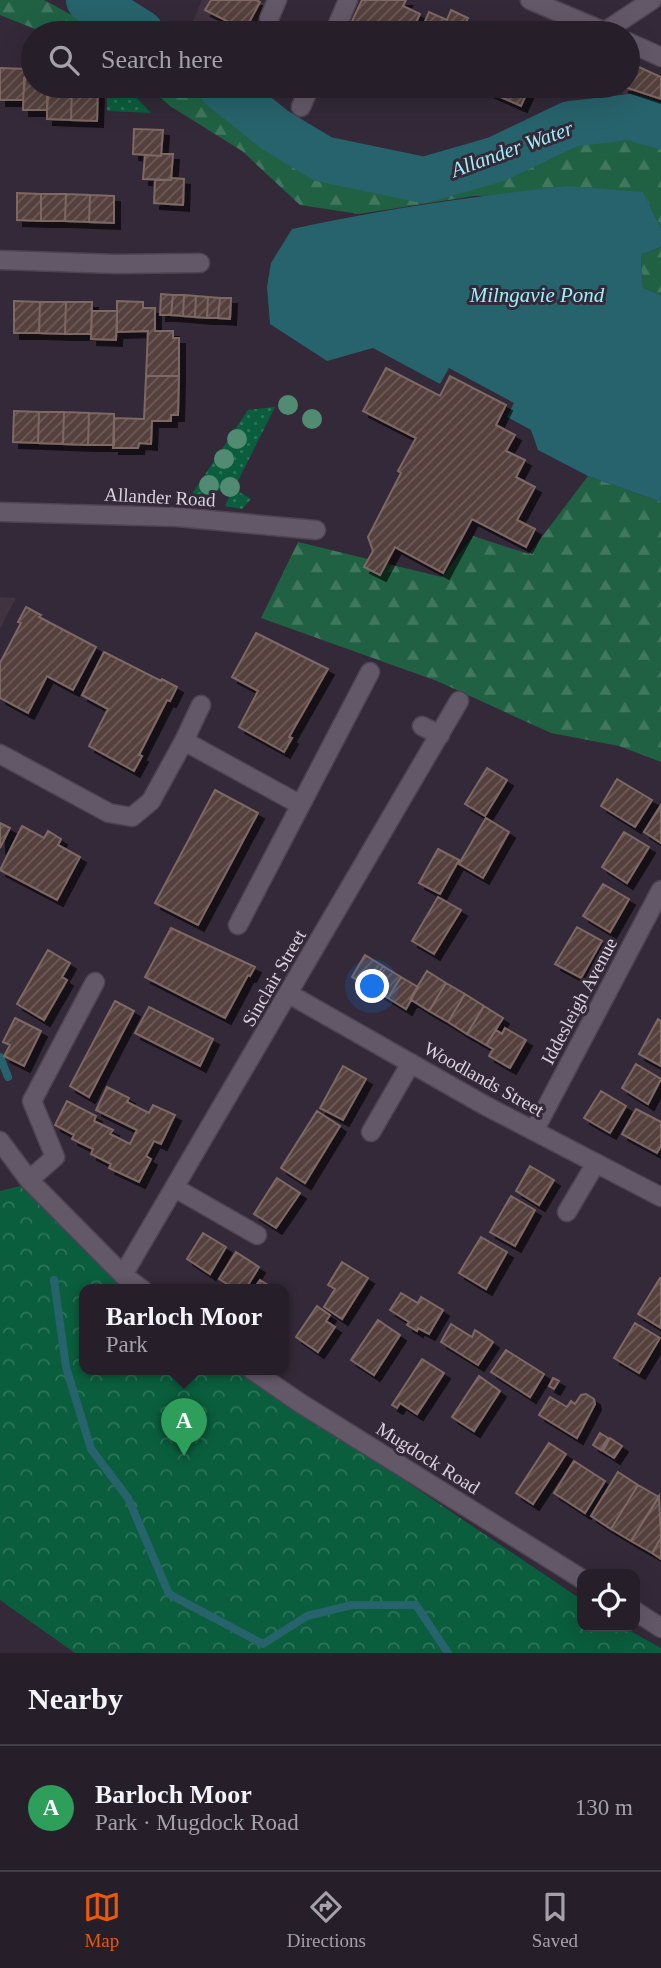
<!DOCTYPE html>
<html lang="en">
<head>
<meta charset="utf-8">
<style>
	:root { --surface:#261f2a; --page:#322c36; --text:#f1f3f6; --muted:#a4a2a8; --line:#423d47; --accent:#ea580c }
	body { margin:0; font-family:Georgia,serif; background:var(--page); color:var(--text) }
	.controls { position:absolute; right:21px; bottom:21px; display:grid; overflow:hidden; border-radius:14px; box-shadow:0 7px 28px #0002 }
	.controls button { width:63px; height:63px; display:grid; place-items:center; padding:0; border:0; border-bottom:2px solid var(--line); background:var(--surface); color:var(--text); font:35px sans-serif }
	.you { position:absolute; left:373px; top:987px; width:24px; height:24px; margin:-18px; border:5px solid #fff; border-radius:50%; background:#1a73e8; box-shadow:0 0 0 10px #1a73e833 }
	.badge { display:grid; place-items:center; width:46px; height:46px; border-radius:50%; background:var(--accent); color:#fff; font-size:23px; font-weight:700 }
	.pin { position:absolute; translate:-50% -58px; filter:drop-shadow(0 2px 4px #0008) }
	.pin::after { content:''; position:absolute; top:37px; width:24px; height:21px; background:inherit; clip-path:polygon(0 0,100% 0,50% 100%) }
	.popup { position:absolute; left:79px; top:1284px; width:210px; height:91px; box-sizing:border-box; display:grid; place-content:center; border-radius:14px; background:var(--surface); filter:drop-shadow(0 2px 5px #0005); font-size:23px; white-space:nowrap; color:var(--muted) }
	.popup b { font-size:26px; color:var(--text) }
	.popup::after { content:''; position:absolute; left:50%; top:100%; margin-left:-14px; border:14px solid transparent; border-top-color:var(--surface) }
	.list { margin:0; padding:0; list-style:none }
	h2 { display:flex; justify-content:space-between; align-items:center; height:91px; margin:0; padding:0 28px; font-size:30px }
	h2 small { font-size:23px; font-weight:400; color:var(--muted) }
	.list li { display:grid; grid-template-columns:46px 1fr auto; gap:21px; align-items:center; box-sizing:border-box; height:126px; padding:0 28px; border-top:2px solid var(--line) }
	.list b { display:block; font-size:26px; white-space:nowrap }
	.list p { margin:0; font-size:23px; white-space:nowrap; color:var(--muted) }
	.list em { font-size:23px; font-style:normal; color:var(--muted) }
	.icon { flex:none; width:38px; height:38px; fill:none; stroke:currentColor; stroke-width:2; stroke-linecap:round; stroke-linejoin:round }
	.map { position:relative; flex:none; width:661px; height:1653px; overflow:hidden }
	.search { position:absolute; background:var(--surface); box-shadow:0 7px 28px #0002; left:21px; right:21px; top:21px; height:77px; display:flex; align-items:center; gap:18px; box-sizing:border-box; padding:0 24px; border-radius:38px; color:var(--muted); font-size:26px }
	.sheet { height:217px; background:var(--surface) }
	nav { display:flex; justify-content:space-around; align-items:center; box-sizing:border-box; height:98px; border-top:2px solid var(--line); background:var(--surface); font-size:19px; color:var(--muted) }
	nav a { display:grid; justify-items:center; gap:4px }
	nav .on { color:var(--accent) }
	.map>svg:first-child { display:block }
</style>
</head>
<body>
<div class="map">
<svg width="661" height="1653" viewBox="0 0 661 1653">
	<defs>
		<pattern id="grass-dots" width="8" height="8" patternUnits="userSpaceOnUse" patternTransform="scale(1.75)"><rect width="8" height="8" fill="#0a5e3d"/><path d="M2 2h.1M6 6h.1" fill="none" stroke="#2d7458" stroke-width="1.8" stroke-linecap="round"/></pattern>
		<pattern id="forest-firs" width="22" height="20" patternUnits="userSpaceOnUse" patternTransform="scale(1.75)"><rect width="22" height="20" fill="#206143"/><path d="M5 1l3.5 6h-7zM16 11l3.5 6h-7z" fill="#40775e"/></pattern>
		<pattern id="park-crowns" width="20" height="18" patternUnits="userSpaceOnUse" patternTransform="scale(1.75)"><rect width="20" height="18" fill="#0a5e3d"/><path d="M2 6a3 3 0 1 1 6 0M12 15a3 3 0 1 1 6 0" fill="none" stroke="#2d7458"/></pattern>
		<pattern id="building-hatch" width="6" height="6" patternUnits="userSpaceOnUse" patternTransform="scale(1.75)"><rect width="6" height="6" fill="#55413d"/><path d="M-1 1l2-2M0 6l6-6M5 7l2-2" fill="none" stroke="#6d5c58"/></pattern>
		<filter id="shadow"><feDropShadow dx="6" dy="6" stdDeviation="0" flood-color="#0009"/></filter>
	</defs>
	<rect width="100%" height="100%" fill="#332938"/>
	<!-- commercial -->
	<path fill="#41333f" d="M202 0H256L280 10 272 33H188Z
		M628 62 661 77V100L625 98 620 86H628Z
		M0 597 16 598 0 629Z"/>
	<!-- grass -->
	<path fill="url(#grass-dots)" d="M107 86H125L151 113 107 111Z
		M275 407 234 489 251 499 242 509 225 506 230 495 212 487 200 507 184 506 248 410Z"/>
	<!-- forest -->
	<path fill="url(#forest-firs)" d="M0 0H44L105 33H45L0 15Z
		M148 86H195L291 152 358 180 423 184 500 166 574 133H635L661 143V228L643 192 474 196 359 214 300 205 242 151 170 106Z
		M661 247V295L643 288 641 255Z
		M588 476 661 502V762L619 746 551 733 437 681 261 618 298 542 442 577 473 536 529 554Z"/>
	<!-- park -->
	<path fill="url(#park-crowns)" d="M20 1186 130 1290H84V1370H241L582 1600V1627H623L661 1648V1653H75L0 1600V1191Z"/>
	<!-- water -->
	<path fill="#27636c" d="M568 186 643 192 661 228V247L641 255 643 288 661 295V502L588 476 538 450 531 430 507 417 514 403 449 368 440 384 373 348 327 361 270 324 267 287 271 263 292 229C383 209 475 196 568 186Z"/>
	<g fill="none" stroke-linecap="round" stroke-linejoin="round">
		<!-- stream -->
		<path stroke="#27636c" stroke-width="8" d="M0 1057 8 1077
			M54 1280 66 1367 91 1449 128 1498 169 1594 263 1644 307 1616 352 1605H416L448 1653"/>
		<!-- river -->
		<path stroke="#27636c" stroke-width="46" d="M89 0 141 33
			M220 86 275 130 323 159 424 180 497 159 570 124 630 117 661 126"/>
	</g>
	<!-- building -->
	<path fill="url(#building-hatch)" stroke="#7e6864" stroke-width="2" filter="url(#shadow)" d="M211 0H256L260 2 245 30 205 10Z
		M362 0H406L403 6 420 14 411 33H349L347 32Z
		M451 10 468 18 464 27 477 33H420L429 12 447 20Z
		M628 62 661 77V99L622 86H628Z
		M0 68 26 69 23 100H0Z
		M24 78 33 79V86H49L47 110H23Z
		M476 86H530L521 106Z
		M72 87 71 120 47 119V88Z
		M72 87 98 89 97 121 71 120Z
		M134 129 163 130 161 156 133 154Z
		M161 154H173L171 180 143 179 145 155 161 156Z
		M172 178 184 179 183 205 154 203 155 180H171Z
		M17 193 41 194V221L17 220Z
		M41 194H66L65 221H41Z
		M66 194 90 195 89 222 65 221Z
		M90 195 114 196V223L89 222Z
		M161 294 173 295 171 315H160Z
		M173 295H184L183 316 171 315Z
		M184 295 196 296 195 317 183 316Z
		M196 296 208 297 207 318 195 317Z
		M208 297 220 298 218 318H207Z
		M220 298H231L230 319 218 318Z
		M14 301 40 302 39 333H14Z
		M117 301 143 302V308H155V331H173V338H179V376H146L148 331 117 332Z
		M40 302H66L65 334 39 333Z
		M66 302H92L91 334H65Z
		M92 311H117L116 340 91 339Z
		M386 368 440 396 450 376 506 405 496 425 515 435 506 451 525 460 516 477 535 487 517 520 535 529 526 547 472 519 443 573 395 547 380 575 364 567 373 551 368 537 401 473 398 471 416 438 363 411Z
		M146 376H179L178 415H171V421H152L151 444 139 443 138 448H113L114 418 144 419Z
		M14 411 39 412 38 443 13 442Z
		M39 412H64L63 444 38 443Z
		M64 412 89 413 88 445 63 444Z
		M89 413 114 414V445H88Z
		M26 607 41 615 39 617 96 647 73 690 47 676 28 713 0 698V663L21 623 18 622Z
		M256 633 328 669 289 737 292 738 284 752 239 727 258 691 232 677Z
		M104 652 161 681 162 679 177 687 170 701 167 700 139 755 142 756 134 771 89 746 108 709 82 695Z
		M487 768 507 780 485 816 465 804Z
		M617 779 652 800 635 827 601 806Z
		M215 790 258 813 198 925 155 903Z
		M661 805V843L644 832Z
		M486 818 509 832 483 878 459 864Z
		M0 823 10 828 0 848Z
		M22 826 44 838 48 831 61 839 58 845 80 857 57 900 0 870Z
		M624 832 649 847 627 883 602 867Z
		M438 849 459 860 440 894 419 883Z
		M603 884 629 899 610 932 583 916Z
		M438 897 461 910 434 954 412 941Z
		M577 927 602 941 581 978 555 964Z
		M171 928 255 967 250 976 248 975 225 1018 145 977Z
		M48 950 70 963 62 977 67 980 44 1020 17 1004Z
		M365 955 383 966 370 988 352 977Z
		M383 966 401 977 388 998 370 988Z
		M427 971 446 983 429 1011 410 999Z
		M401 977 418 987 406 1009 388 998Z
		M446 983 465 994 448 1022 429 1011Z
		M465 994 484 1006 467 1034 448 1022Z
		M115 1001 134 1011 89 1097 70 1086Z
		M484 1006 503 1018 486 1045 467 1034Z
		M149 1007 213 1039 200 1066 135 1033Z
		M15 1018 41 1031 24 1066 4 1056 10 1045 3 1042Z
		M658 1019 661 1021V1066L639 1054Z
		M505 1028 526 1040 510 1068 489 1056 493 1049 486 1045 496 1030 502 1034Z
		M636 1064 661 1079 648 1104 622 1088Z
		M343 1066 366 1079 343 1120 320 1108Z
		M107 1087 129 1098 127 1102 149 1113 153 1105 175 1115 161 1144 154 1141 146 1156 151 1159 139 1182 109 1168 111 1164 91 1154 93 1149 72 1139 74 1135 55 1125 67 1101 96 1116 94 1121 113 1130 110 1134 130 1144 137 1130 96 1110Z
		M601 1091 626 1106 610 1133 584 1118Z
		M636 1109 661 1122V1146L657 1153 622 1134Z
		M317 1111 340 1126 305 1183 281 1168Z
		M530 1166 554 1180 539 1205 516 1191Z
		M277 1178 300 1193 276 1228 254 1214Z
		M511 1196 535 1210 515 1246 490 1232Z
		M203 1233 226 1247 210 1274 187 1259Z
		M481 1237 507 1252 486 1289 459 1273Z
		M236 1252 259 1267 245 1290H237L219 1279Z
		M342 1262 368 1278 342 1319 324 1307 335 1289 328 1285Z
		M660 1278 661 1279V1328L638 1314Z
		M260 1280 276 1290H253Z
		M401 1293 418 1303 421 1297 443 1310 429 1334 418 1328 417 1331 407 1325 409 1322 390 1310Z
		M317 1306 330 1315 326 1321 335 1327 318 1352 296 1337Z
		M378 1320 400 1335 374 1375 351 1360Z
		M635 1323 660 1338 639 1373 614 1358Z
		M451 1324 472 1337 475 1330 493 1342 478 1365 441 1342Z
		M506 1350 544 1374 530 1397 491 1372Z
		M422 1359 444 1373 417 1414 400 1403 397 1408 392 1405Z
		M479 1376 500 1391 474 1431 452 1417Z
		M553 1378 559 1381 554 1389 549 1386Z
		M586 1394 594 1399 595 1404 577 1438 539 1415 550 1397 567 1407 571 1401 575 1404 581 1395Z
		M600 1433 608 1438 601 1450 593 1445Z
		M610 1438 622 1446 614 1458 603 1451Z
		M549 1443 566 1454 533 1504 516 1493Z
		M574 1461 605 1481 585 1513 554 1493Z
		M618 1472 638 1485 611 1529 591 1516Z
		M638 1485 659 1497 631 1541 611 1529Z
		M659 1496 661 1538 652 1553 631 1541Z
		M661 1538V1559L652 1553Z"/>
	<g fill="none" stroke-linecap="round" stroke-linejoin="round">
		<defs>
			<path id="minor" d="M530 0 608 33
				M269 19 277 0
				M604 32 652 0
				M334 33 348 0
				M628 42 661 57
				M301 107 310 86
				M0 260 116 264 200 263
				M0 512 177 517 316 530
				M422 726 440 735
				M184 741 201 705
				M0 754 109 813 132 817 151 801 184 741 299 804
				M238 925 370 672
				M289 994 486 1106 661 1197
				M534 1131 661 890
				M371 1132 411 1063
				M0 1141 29 1180 123 1275 143 1290
				M29 1180 55 1157 32 1101 95 982
				M175 1188 257 1235
				M567 1212 596 1163
				M123 1275 459 701
				M252 1370 300 1403 582 1579
				M635 1611 661 1628"/>
		</defs>
		<!-- minor casing -->
		<use href="#minor" stroke="#4c4450" stroke-width="21"/>
		<!-- minor -->
		<use href="#minor" stroke="#635868" stroke-width="18"/>
	</g>
	<!-- trees -->
	<g fill="#508b72">
		<circle cx="288" cy="405" r="10"/>
		<circle cx="312" cy="419" r="10"/>
		<circle cx="237" cy="439" r="10"/>
		<circle cx="224" cy="459" r="10"/>
		<circle cx="209" cy="485" r="10"/>
		<circle cx="230" cy="487" r="10"/>
	</g>
	<g text-anchor="middle" dominant-baseline="central" stroke-width="6" stroke-linejoin="round" paint-order="stroke">
		<!-- street labels -->
		<g font-size="19" fill="#d8d2dc" stroke="#332938">
			<text transform="translate(160 497) rotate(3)">Allander Road</text>
			<text transform="translate(274 978) rotate(-60)">Sinclair Street</text>
			<text transform="translate(579 1001) rotate(-62)">Iddesleigh Avenue</text>
			<text transform="translate(484 1079) rotate(29)">Woodlands Street</text>
			<text transform="translate(428 1458) rotate(32)">Mugdock Road</text>
		</g>
		<!-- water labels -->
		<g font-size="21" font-style="italic" fill="#9deefb" stroke="#332938">
			<text transform="translate(512 149) rotate(-20)">Allander Water</text>
			<text x="537" y="295">Milngavie Pond</text>
		</g>
	</g>
</svg>
<div class="controls">
<button><svg class="icon" aria-label="locate" viewBox="0 0 24 24"><circle cx="12" cy="12" r="6"/><path d="M12 2v4M12 18v4M2 12h4M18 12h4"/></svg></button>
</div>
<div class="you"></div>
<div class="pin badge" style="left:184px;top:1456px;background:#2e9e5b">A</div>
<div class="popup"><b>Barloch Moor</b>Park</div>
<div class="search"><svg class="icon" aria-label="search" viewBox="0 0 24 24"><circle cx="10" cy="10" r="6"/><path d="M15 15l6 6"/></svg>Search here</div>
</div>
<section class="sheet">
<h2>Nearby<small></small></h2>
<ul class="list">
<li><span class="badge" style="background:#2e9e5b">A</span><div><b>Barloch Moor</b><p>Park · Mugdock Road</p></div><em>130 m</em></li>
</ul>
</section>
<nav>
<a class="on"><svg class="icon" aria-label="map" viewBox="0 0 24 24"><path d="M3 6l6-2 6 2 6-2v14l-6 2-6-2-6 2zM9 4v14M15 6v14"/></svg>Map</a>
<a><svg class="icon" aria-label="directions" viewBox="0 0 24 24"><path d="M12 3l9 9-9 9-9-9zM9 14v-3h6M13 9l2 2-2 2"/></svg>Directions</a>
<a><svg class="icon" aria-label="saved" viewBox="0 0 24 24"><path d="M7 4h10v16l-5-4-5 4z"/></svg>Saved</a>
</nav>
</body>
</html>
